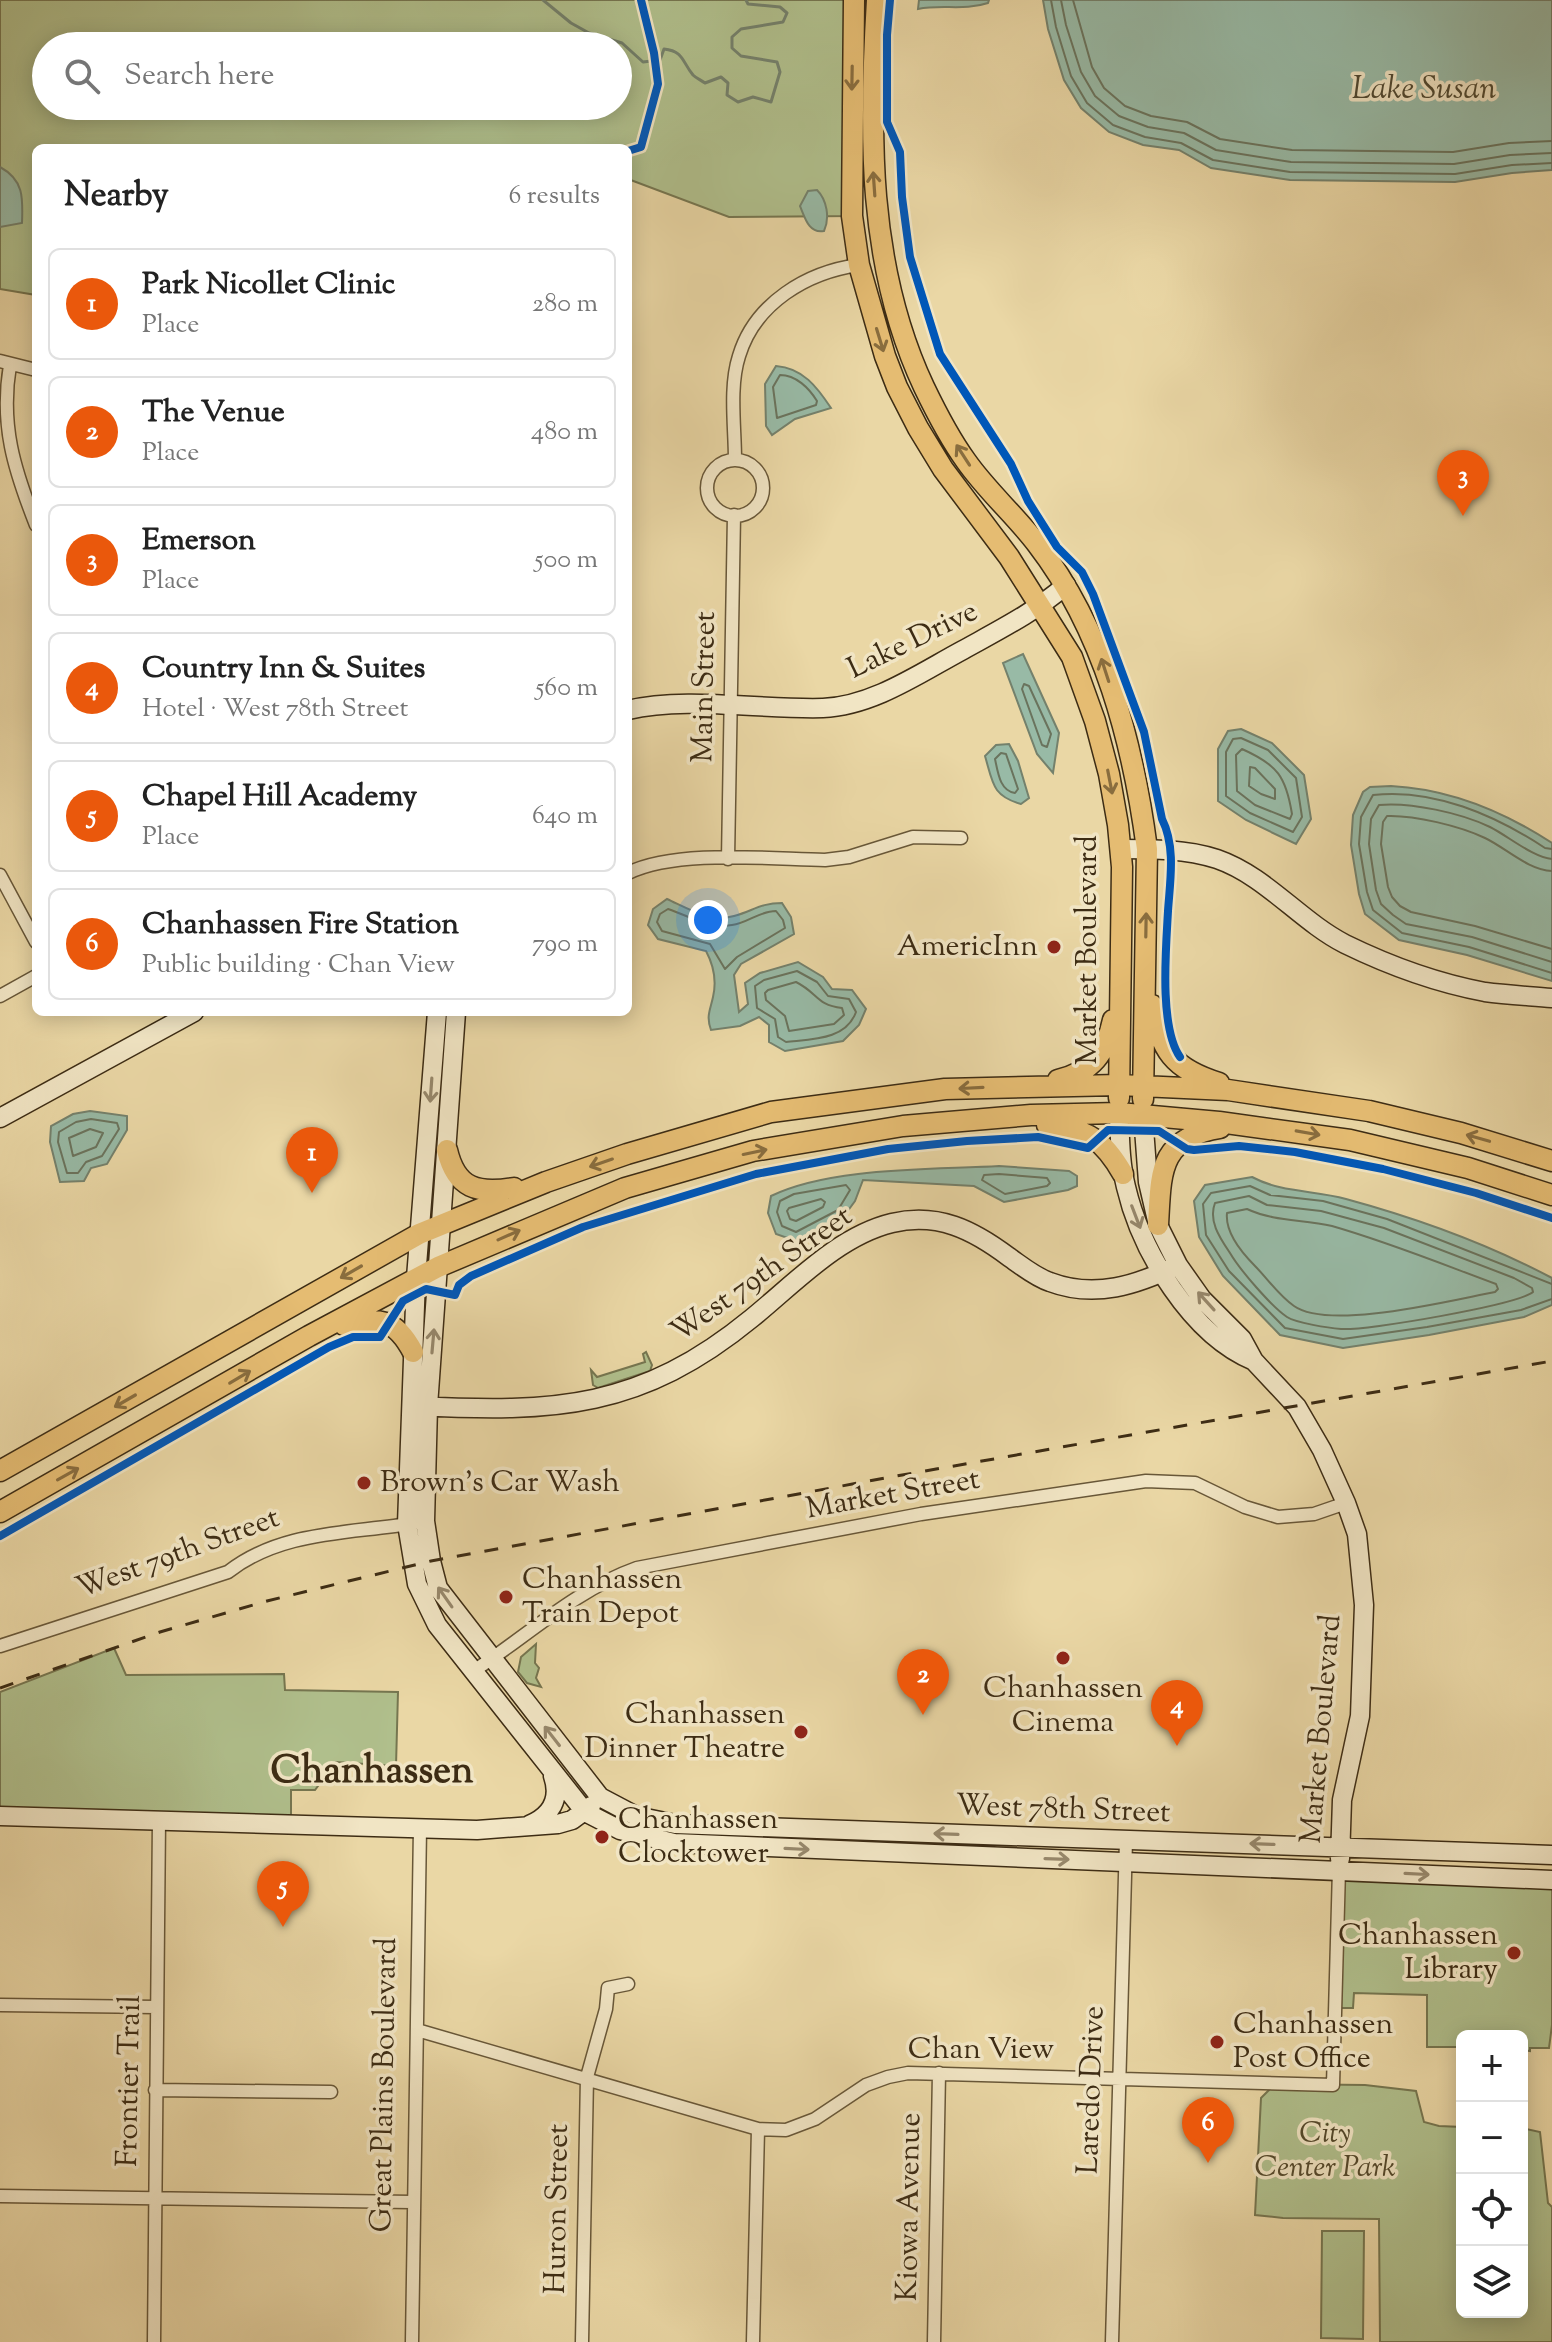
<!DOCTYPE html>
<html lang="en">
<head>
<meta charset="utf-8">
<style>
	:root { --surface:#fff; --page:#f6f6f6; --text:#222; --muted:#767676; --line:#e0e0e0; --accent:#ea580c }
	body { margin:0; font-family:"Sorts Mill Goudy",serif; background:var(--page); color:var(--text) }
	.controls { position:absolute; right:24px; bottom:24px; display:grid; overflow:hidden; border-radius:12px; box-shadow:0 4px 20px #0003 }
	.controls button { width:72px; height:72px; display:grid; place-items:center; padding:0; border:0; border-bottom:2px solid var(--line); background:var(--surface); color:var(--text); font:40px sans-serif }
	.you { position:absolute; left:708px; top:920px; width:28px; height:28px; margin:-20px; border:6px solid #fff; border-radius:50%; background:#1a73e8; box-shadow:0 0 0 12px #1a73e833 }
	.badge { display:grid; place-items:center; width:52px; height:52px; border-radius:50%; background:var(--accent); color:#fff; font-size:26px; font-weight:700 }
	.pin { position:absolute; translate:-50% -66px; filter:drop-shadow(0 2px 4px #0008) }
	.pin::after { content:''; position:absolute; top:42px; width:28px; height:24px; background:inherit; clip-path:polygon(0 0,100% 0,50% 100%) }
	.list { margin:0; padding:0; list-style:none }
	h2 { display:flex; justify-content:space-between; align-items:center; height:104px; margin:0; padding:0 32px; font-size:34px }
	h2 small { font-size:26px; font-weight:400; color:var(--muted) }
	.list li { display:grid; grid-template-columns:52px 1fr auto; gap:24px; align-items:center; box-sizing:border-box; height:112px; margin:0 16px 16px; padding:0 16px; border:2px solid var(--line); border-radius:12px }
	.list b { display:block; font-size:30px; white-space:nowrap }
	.list p { margin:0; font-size:26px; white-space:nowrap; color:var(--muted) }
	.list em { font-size:26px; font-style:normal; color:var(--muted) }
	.icon { flex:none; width:44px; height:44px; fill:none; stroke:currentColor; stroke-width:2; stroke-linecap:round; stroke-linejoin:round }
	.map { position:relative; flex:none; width:1552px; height:2342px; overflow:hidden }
	.search { position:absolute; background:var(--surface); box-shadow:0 4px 20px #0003; left:32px; top:32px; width:600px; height:88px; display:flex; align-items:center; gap:20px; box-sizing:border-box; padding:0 28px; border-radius:44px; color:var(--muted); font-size:30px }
	.panel { position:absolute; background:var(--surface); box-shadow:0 4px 20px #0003; left:32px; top:144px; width:600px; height:872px; border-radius:12px }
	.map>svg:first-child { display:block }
</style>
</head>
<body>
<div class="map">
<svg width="1552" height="2342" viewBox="0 0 1552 2342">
	<rect width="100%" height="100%" fill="#ead7a5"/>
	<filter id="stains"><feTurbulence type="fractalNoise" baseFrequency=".0025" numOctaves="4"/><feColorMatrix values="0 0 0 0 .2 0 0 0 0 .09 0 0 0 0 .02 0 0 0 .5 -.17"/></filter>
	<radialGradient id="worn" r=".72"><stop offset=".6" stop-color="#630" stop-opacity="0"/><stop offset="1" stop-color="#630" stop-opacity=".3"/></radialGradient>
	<!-- green -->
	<path fill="#b0bf8c" stroke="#767650" stroke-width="2" fill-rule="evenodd" d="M0 0H854L852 216 729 217 628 179V148H36V295L0 289ZM46 46H618V106H46Z
		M646 1352 652 1365 650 1371 598 1388 593 1385 591 1370 597 1377 645 1362 643 1354Z
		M536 1644 535 1663 539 1668 536 1678 541 1687 527 1683 518 1672 521 1657Z
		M114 1648 126 1675 284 1674 285 1690 398 1692 396 1766 336 1762 315 1790H291V1824L0 1818V1692Z
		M1339 1869 1552 1879V2025L1549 2048H1530V2051L1522 2050V2036H1462V2047H1427V1995L1354 1993 1353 2008H1335Z
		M1275 2084 1365 2085 1416 2091 1424 2122 1439 2126 1462 2127V2312H1522V2128L1540 2132 1548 2203 1552 2207V2342H1380L1379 2219 1283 2218 1255 2215 1261 2098Z
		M1322 2231H1364L1363 2339 1321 2338Z"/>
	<!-- water -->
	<path fill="#98baa6" stroke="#74816c" stroke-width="2" d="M919 0H989L988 3C964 11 942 4 918 9Z
		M1043 0H1552V170L1512 173 1455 182 1290 180 1211 168 1179 150 1143 145 1109 132 1081 108 1064 80 1048 29Z
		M0 167C24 180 23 198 22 223L0 227Z
		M817 190C827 200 830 218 824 231 809 234 805 218 800 206L808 191Z
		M776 366C803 368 817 387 831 408L795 419 772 435 766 426 765 384Z
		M1023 654 1059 733 1053 773 1037 754 1003 663Z
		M1241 729 1272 743 1304 775 1311 819 1296 844 1246 820 1218 801V749L1228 731Z
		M1009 744 1018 761 1029 798 1021 804C992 796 993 783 985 756L996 745Z
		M1391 786C1450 789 1503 811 1552 843V981L1467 955 1399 940 1365 914 1359 894 1351 845 1353 815 1363 792 1370 787Z
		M667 899C687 908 711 923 734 916 753 911 760 903 782 903L791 917 794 934 741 964 734 975 739 1012 748 1004 745 983 760 973 798 962 823 977 832 989 852 990 866 1009 859 1025 843 1041 785 1051 769 1042V1025L759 1017 740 1026 711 1030C706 1016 710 1011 713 997 717 980 714 966 706 951L658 939 648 925 653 909Z
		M90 1111 127 1116V1130L107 1164 91 1168 84 1181 60 1182 50 1142 51 1126 73 1114Z
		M999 1166 1069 1171 1077 1176V1186L1068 1190 1004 1202 974 1186 863 1180 855 1201 844 1216 796 1241 776 1234 768 1213 771 1196C831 1167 931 1170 999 1166Z
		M1252 1177C1282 1193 1314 1190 1346 1199 1416 1218 1488 1244 1552 1278V1305L1524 1317 1429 1335 1343 1348 1280 1335 1223 1276 1199 1237 1194 1201 1205 1185Z"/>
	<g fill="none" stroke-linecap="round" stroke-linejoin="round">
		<!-- shore -->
		<path stroke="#6a735d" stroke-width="2" d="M1051 0 1056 27 1071 76 1087 103 1113 125 1145 137 1181 143 1213 160 1290 172 1455 174 1512 165 1552 163
			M1061 0 1066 25 1081 72 1095 96 1119 116 1148 127 1184 133 1216 150 1291 162 1454 164 1510 155 1552 153
			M1073 0 1092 67 1104 88 1125 106 1151 116 1187 122 1220 139 1292 150 1453 152 1509 143 1552 141
			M780 375C796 375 809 388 817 401L816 405 777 418 773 387Z
			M1024 684 1029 686 1051 734 1047 747 1042 745 1022 689Z
			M1241 738 1268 750 1296 778 1302 817 1293 832 1250 813 1226 796V752L1233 739Z
			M1242 749C1278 765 1286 777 1292 814L1290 819 1255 805 1237 791 1236 755Z
			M1001 753 1006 754 1018 789 1015 793C1000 791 998 773 995 759Z
			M1250 767 1255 768 1275 789V799L1261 794 1249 786Z
			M1552 849 1545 848C1495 815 1433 788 1373 795L1361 817 1359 844 1367 892 1373 910 1402 933 1469 947 1552 973
			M1552 859C1534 858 1508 836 1490 827 1461 813 1411 802 1379 805L1371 819 1369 844 1376 890 1381 904 1393 915 1406 924 1472 937 1552 962
			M1552 871C1528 870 1506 848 1485 838 1460 826 1414 815 1387 816L1383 822 1381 844 1388 887 1392 897 1400 906 1411 912 1475 926 1552 949
			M668 909C689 916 709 929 732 925 748 923 759 911 776 911L783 920 785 928 737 957 725 969 710 944 662 931 657 922 660 914Z
			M797 971 817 982 828 996 849 999 856 1012C846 1040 812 1039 786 1042L778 1037 775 1019 757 1008 755 986 764 980Z
			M796 982C818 993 816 1005 842 1008L844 1015 834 1024 789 1031 785 1016 766 1000 765 993 768 990Z
			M91 1119 117 1123 119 1129 102 1156 86 1162 78 1173H67L58 1142 59 1132 76 1122Z
			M90 1129 103 1133 96 1147 73 1156 69 1138Z
			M999 1174 1047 1178 1050 1183 1047 1186 1005 1194 982 1180 984 1175Z
			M846 1185 850 1190 838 1210 796 1232 782 1226 777 1212 780 1201 794 1194Z
			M1249 1196 1267 1205 1321 1211 1384 1228 1514 1278 1532 1288 1533 1292C1517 1305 1366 1331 1341 1329 1329 1328 1296 1323 1287 1317 1271 1306 1240 1270 1230 1253 1220 1238 1208 1221 1215 1203Z
			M821 1199 825 1202 823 1207 796 1221 790 1219 787 1211 789 1208Z
			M1247 1209C1275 1222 1303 1219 1332 1226 1388 1242 1442 1264 1496 1284L1498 1289 1495 1292C1452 1300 1329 1331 1294 1306 1279 1296 1267 1278 1255 1266 1242 1253 1225 1232 1227 1213Z
			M1552 1284 1387 1219 1323 1201 1270 1195 1250 1186 1211 1193 1203 1204 1206 1235 1229 1271 1285 1328 1343 1339 1427 1327 1521 1310 1552 1299"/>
		<!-- stream -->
		<path stroke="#74816c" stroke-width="3" d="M543 0 571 23 589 33 622 43 643 62 660 60 664 49C684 51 682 62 693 75 696 78 701 80 705 83L721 77 728 83 727 95 738 102 753 97 771 102 780 72 777 62 741 56 732 48V37L741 29 783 22 787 13 780 7 748 4 746 0"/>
		<defs>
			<path id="street" d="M0 361 36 370
				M10 365C0 425 14 469 36 525
				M735 460C735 427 729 387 739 356 755 303 807 272 859 265
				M707 488a28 28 0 1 1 56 0a28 28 0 1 1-56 0Z
				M728 859 734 515
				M628 873C677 849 769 859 825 860L849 857 913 837 961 838
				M0 875 36 942
				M0 996 36 976
				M0 1646 228 1572C282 1530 350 1534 414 1523
				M472 1672C526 1637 575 1590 637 1568L921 1514 1146 1481 1195 1483 1245 1507 1278 1517 1314 1514 1346 1503
				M0 2005 156 2007
				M417 2030 758 2129 786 2130 815 2119 866 2085 888 2077 908 2073 1333 2085 1339 1869
				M155 2090 331 2092
				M0 2196 412 2202
				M154 2342 159 1820
				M412 2342 420 1828
				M582 2342 587 2077 606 2009 608 1988 628 1984
				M753 2342 758 2129
				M934 2342 939 2073
				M1112 2342 1126 1840"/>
			<path id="secondary" d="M628 710C685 696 763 710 823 708 873 706 920 673 963 650 999 630 1035 612 1066 585
				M1120 849C1153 849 1186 849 1217 859 1266 876 1300 921 1345 944 1388 965 1437 983 1485 992 1507 995 1530 996 1552 998
				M437 1012 416 1278 407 1524 417 1584 437 1625 585 1812 620 1830 674 1843 1552 1880
				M456 1012 428 1406 425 1521 431 1561 438 1588 600 1797 636 1816 675 1824 1552 1855
				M1119 1113C1120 1138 1120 1163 1126 1187 1141 1251 1191 1335 1254 1361
				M1143 1115 1148 1182 1158 1225 1178 1265 1202 1299 1242 1339 1254 1361 1297 1407 1322 1450 1346 1503 1357 1534 1364 1605 1360 1716 1342 1800 1340 1859
				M0 1118 194 1012
				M417 1406C555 1413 641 1409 752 1318 794 1284 838 1236 892 1223 938 1212 973 1230 1009 1257 1022 1266 1035 1277 1050 1282 1095 1299 1137 1285 1178 1265
				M0 1816 477 1830 558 1824 572 1820 591 1806
				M529 1825C551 1816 561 1799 553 1776"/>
			<path id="primary" d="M854 0 852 216 859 265 885 356 897 387 918 428 943 469 1009 557 1072 657 1095 721 1109 774 1118 825 1122 867 1119 1098
				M877 0C869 131 867 266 924 387 936 412 950 439 966 461 987 491 1015 515 1037 544 1104 631 1133 743 1147 849L1143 1099
				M1152 1005C1162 1052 1172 1068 1219 1083
				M1058 1080C1092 1072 1106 1053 1113 1020
				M1047 1125C1087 1129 1103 1139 1123 1174
				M447 1150C456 1189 478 1194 514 1188
				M1158 1225C1161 1173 1158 1138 1220 1128
				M344 1325C379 1317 395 1318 413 1352
				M0 1471 419 1234 546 1182 627 1154 771 1112 945 1089 1119 1085 1228 1090 1369 1111 1461 1133 1552 1161
				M0 1512 309 1336 438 1267 625 1188 753 1151 903 1126 1031 1115 1119 1113 1219 1122 1350 1140 1468 1168 1552 1195"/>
		</defs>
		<!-- street casing -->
		<use href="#street" stroke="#685738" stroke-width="15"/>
		<!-- secondary casing -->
		<use href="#secondary" stroke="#3d2c14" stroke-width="21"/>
		<!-- primary casing -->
		<use href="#primary" stroke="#3d2c14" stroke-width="23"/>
		<!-- street -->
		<use href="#street" stroke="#f1e5c4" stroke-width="12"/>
		<!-- secondary -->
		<use href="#secondary" stroke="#f1e5c4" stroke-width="18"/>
		<!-- primary -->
		<use href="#primary" stroke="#e5bc72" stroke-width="20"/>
		<!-- rail -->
		<path stroke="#3d2c14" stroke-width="3" stroke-dasharray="14 14" stroke-linecap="butt" d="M0 1688 160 1632 267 1601 431 1561 891 1477 1552 1361"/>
		<defs>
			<path id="cycleway" d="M890 0 887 35V122L900 152 902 197 910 257 940 354 1011 464 1028 501 1057 547 1082 572 1093 594 1144 732 1162 819C1176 847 1170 881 1168 911 1166 948 1159 1027 1180 1057
				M628 151 641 147 658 84 654 53 641 0
				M0 1536 329 1347 353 1337H380L403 1301 426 1289 455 1295 459 1285 471 1276 583 1227 756 1174 888 1149 967 1141 1038 1137 1088 1148 1108 1130 1159 1131 1187 1149 1194 1150 1239 1146 1295 1152 1383 1169 1476 1193 1552 1218"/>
		</defs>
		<!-- cycleway casing -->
		<use href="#cycleway" stroke="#f1e5c4" stroke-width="13"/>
		<!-- cycleway -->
		<use href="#cycleway" stroke="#0057b8" stroke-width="8"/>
	</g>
	<!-- one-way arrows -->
	<defs><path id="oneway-shaft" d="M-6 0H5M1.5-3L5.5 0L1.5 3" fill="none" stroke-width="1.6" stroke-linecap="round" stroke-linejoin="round" transform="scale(2)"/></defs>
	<g stroke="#896d3e">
		<use href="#oneway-shaft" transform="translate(852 78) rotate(91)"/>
		<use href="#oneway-shaft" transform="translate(874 184) rotate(-94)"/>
		<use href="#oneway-shaft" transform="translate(880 340) rotate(73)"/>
		<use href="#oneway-shaft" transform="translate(963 455) rotate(-123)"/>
		<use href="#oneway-shaft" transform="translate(1105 670) rotate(-108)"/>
		<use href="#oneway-shaft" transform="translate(1110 782) rotate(79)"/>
		<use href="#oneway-shaft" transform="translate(1146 925) rotate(-89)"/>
		<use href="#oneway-shaft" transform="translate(971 1088) rotate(177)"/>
		<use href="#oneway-shaft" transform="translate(1308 1133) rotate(10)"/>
		<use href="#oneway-shaft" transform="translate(1478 1138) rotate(-164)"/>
		<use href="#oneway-shaft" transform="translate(755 1152) rotate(-12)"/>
		<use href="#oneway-shaft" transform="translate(601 1163) rotate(161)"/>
		<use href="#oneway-shaft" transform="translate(509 1235) rotate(-24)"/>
		<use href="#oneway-shaft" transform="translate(351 1272) rotate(150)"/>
		<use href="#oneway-shaft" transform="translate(240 1377) rotate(-31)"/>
		<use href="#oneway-shaft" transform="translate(125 1401) rotate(150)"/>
		<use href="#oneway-shaft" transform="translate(68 1474) rotate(-29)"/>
	</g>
	<g stroke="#97886c">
		<use href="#oneway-shaft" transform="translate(431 1090) rotate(94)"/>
		<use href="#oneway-shaft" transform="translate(1136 1217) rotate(69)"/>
		<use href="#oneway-shaft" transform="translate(1206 1301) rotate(-132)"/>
		<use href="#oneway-shaft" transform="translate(433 1341) rotate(-85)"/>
		<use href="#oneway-shaft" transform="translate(445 1597) rotate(-125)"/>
		<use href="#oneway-shaft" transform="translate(552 1736) rotate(-128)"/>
		<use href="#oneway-shaft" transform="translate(946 1834) rotate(-178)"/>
		<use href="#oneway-shaft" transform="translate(1262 1844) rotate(-178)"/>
		<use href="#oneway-shaft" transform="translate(797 1849) rotate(3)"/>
		<use href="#oneway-shaft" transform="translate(1057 1859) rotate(2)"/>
		<use href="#oneway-shaft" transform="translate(1417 1874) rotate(3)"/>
	</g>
	<!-- markers -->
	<g fill="#8f2418" stroke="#f1e5c4" stroke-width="3">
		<circle cx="1054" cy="947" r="8"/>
		<circle cx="364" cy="1483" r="8"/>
		<circle cx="506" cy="1597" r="8"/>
		<circle cx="1063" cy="1658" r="8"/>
		<circle cx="801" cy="1732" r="8"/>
		<circle cx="602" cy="1837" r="8"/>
		<circle cx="1514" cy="1953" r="8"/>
		<circle cx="1217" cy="2042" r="8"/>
	</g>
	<g text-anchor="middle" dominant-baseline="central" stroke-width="7" stroke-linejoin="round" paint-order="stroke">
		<!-- street labels -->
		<g font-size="30" fill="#3d2c14" stroke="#f1e5c4">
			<text transform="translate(913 641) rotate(-26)">Lake Drive</text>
			<text transform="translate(705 687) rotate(-89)">Main Street</text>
			<text transform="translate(1088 950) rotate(-90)">Market Boulevard</text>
			<text transform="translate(762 1275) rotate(-35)">West 79th Street</text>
			<text transform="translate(893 1495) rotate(-10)">Market Street</text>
			<text transform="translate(178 1554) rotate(-20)">West 79th Street</text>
			<text transform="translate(1322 1729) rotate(-85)">Market Boulevard</text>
			<text transform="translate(1063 1810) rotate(2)">West 78th Street</text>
			<text x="981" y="2050">Chan View</text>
			<text transform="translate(130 2081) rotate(-89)">Frontier Trail</text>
			<text transform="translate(385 2085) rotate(-89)">Great Plains Boulevard</text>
			<text transform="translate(1092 2090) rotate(-88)">Laredo Drive</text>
			<text transform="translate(910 2207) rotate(-89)">Kiowa Avenue</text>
			<text transform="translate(558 2209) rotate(-89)">Huron Street</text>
		</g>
		<!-- poi labels -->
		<g font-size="30" fill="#3d2c14" stroke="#f1e5c4" text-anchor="start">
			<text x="1038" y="947" text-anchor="end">AmericInn</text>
			<text x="380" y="1483">Brown's Car Wash</text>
			<text x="522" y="1580">Chanhassen<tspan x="522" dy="34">Train Depot</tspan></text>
			<text x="1063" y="1689" text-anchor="middle">Chanhassen<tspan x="1063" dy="34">Cinema</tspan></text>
			<text x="785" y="1715" text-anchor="end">Chanhassen<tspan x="785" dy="34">Dinner Theatre</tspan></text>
			<text x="618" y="1820">Chanhassen<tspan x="618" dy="34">Clocktower</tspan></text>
			<text x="1498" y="1936" text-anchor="end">Chanhassen<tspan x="1498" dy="34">Library</tspan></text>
			<text x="1233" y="2025">Chanhassen<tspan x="1233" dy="34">Post Office</tspan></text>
		</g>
		<!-- park labels -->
		<g font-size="30" font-style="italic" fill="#54492c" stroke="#f1e5c4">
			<text x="1325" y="2134">City<tspan x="1325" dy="34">Center Park</tspan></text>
		</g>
		<!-- water labels -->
		<g font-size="32" font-style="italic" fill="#4f4831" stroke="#f1e5c4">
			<text x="1424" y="90">Lake Susan</text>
		</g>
		<!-- district labels -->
		<g font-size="38" font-weight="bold" fill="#3d2c14" stroke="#f1e5c4">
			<text x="372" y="1773">Chanhassen</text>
		</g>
	</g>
	<rect width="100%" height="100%" filter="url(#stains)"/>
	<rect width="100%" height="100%" fill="url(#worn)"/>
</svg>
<div class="controls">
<button>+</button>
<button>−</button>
<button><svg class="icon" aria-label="locate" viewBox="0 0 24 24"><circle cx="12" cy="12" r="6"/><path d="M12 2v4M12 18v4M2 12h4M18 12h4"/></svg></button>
<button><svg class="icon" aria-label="layers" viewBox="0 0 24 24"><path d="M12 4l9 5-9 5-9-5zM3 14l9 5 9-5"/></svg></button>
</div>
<div class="you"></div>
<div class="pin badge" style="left:312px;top:1193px">1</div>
<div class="pin badge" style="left:923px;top:1715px">2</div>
<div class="pin badge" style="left:1463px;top:516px">3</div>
<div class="pin badge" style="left:1177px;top:1746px">4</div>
<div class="pin badge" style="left:283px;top:1927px">5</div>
<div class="pin badge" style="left:1208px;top:2163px">6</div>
<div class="search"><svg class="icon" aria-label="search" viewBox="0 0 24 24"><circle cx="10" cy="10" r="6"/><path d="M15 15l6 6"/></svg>Search here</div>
<section class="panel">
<h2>Nearby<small>6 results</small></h2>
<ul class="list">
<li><span class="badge">1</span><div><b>Park Nicollet Clinic</b><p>Place</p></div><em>280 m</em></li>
<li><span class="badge">2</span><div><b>The Venue</b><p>Place</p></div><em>480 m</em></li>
<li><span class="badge">3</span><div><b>Emerson</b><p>Place</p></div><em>500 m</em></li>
<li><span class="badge">4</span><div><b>Country Inn &amp; Suites</b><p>Hotel · West 78th Street</p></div><em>560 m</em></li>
<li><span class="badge">5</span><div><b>Chapel Hill Academy</b><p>Place</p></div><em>640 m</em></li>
<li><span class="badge">6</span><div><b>Chanhassen Fire Station</b><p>Public building · Chan View</p></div><em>790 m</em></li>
</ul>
</section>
</div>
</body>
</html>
